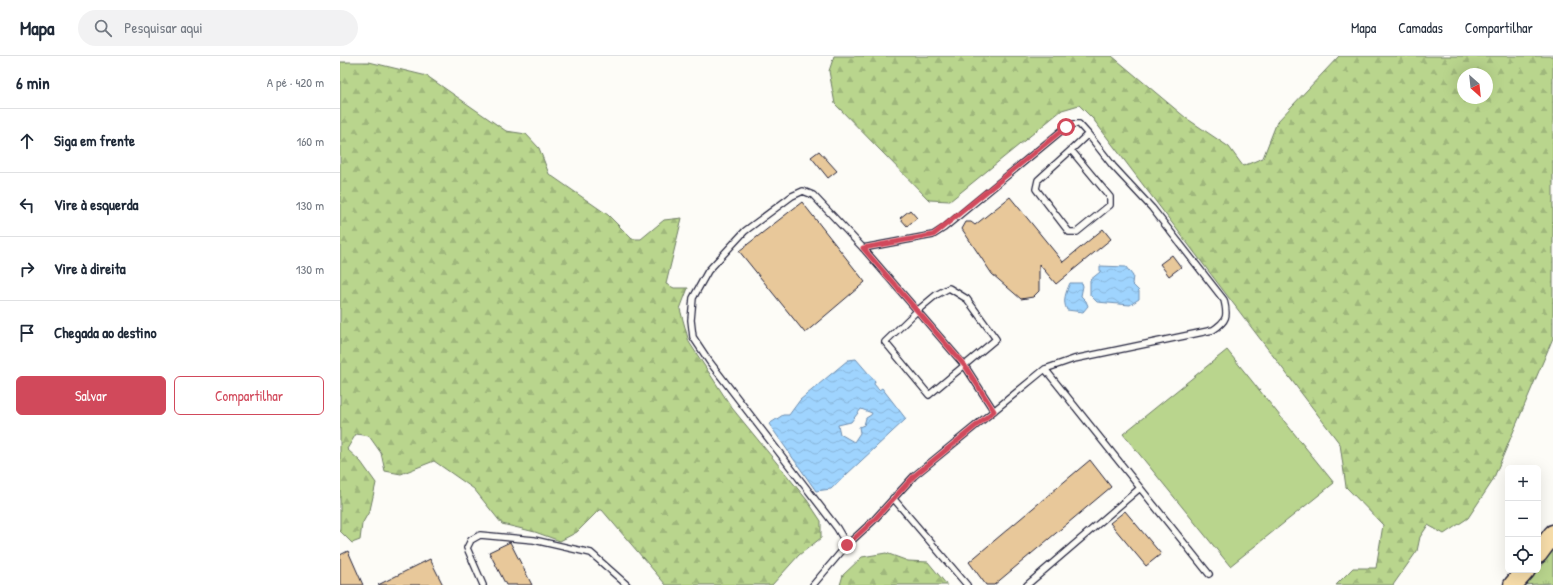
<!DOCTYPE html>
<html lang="pt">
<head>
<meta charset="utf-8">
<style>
	:root { --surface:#fff; --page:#f2f2f3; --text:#1f2937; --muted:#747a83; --line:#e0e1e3; --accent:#d1495b }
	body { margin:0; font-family:"Patrick Hand",sans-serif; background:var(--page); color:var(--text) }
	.controls { position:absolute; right:12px; bottom:12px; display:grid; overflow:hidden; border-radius:6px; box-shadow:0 4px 16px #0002 }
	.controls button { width:36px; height:36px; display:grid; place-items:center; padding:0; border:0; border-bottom:1px solid var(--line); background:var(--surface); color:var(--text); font:20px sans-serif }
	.compass { position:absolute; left:1117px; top:12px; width:36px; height:36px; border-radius:50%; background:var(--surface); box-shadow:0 4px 16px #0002; rotate:153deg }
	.stop { position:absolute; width:12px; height:12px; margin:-9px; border:3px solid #d1495b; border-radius:50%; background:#fff }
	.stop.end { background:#d1495b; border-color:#fff; box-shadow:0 1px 4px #0008 }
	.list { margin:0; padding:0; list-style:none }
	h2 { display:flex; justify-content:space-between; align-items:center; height:52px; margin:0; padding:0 16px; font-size:17px }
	h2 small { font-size:13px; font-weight:400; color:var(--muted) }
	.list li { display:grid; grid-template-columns:26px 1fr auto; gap:12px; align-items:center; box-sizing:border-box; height:64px; padding:0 16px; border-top:1px solid var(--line) }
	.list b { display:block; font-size:15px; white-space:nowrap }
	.list em { font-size:13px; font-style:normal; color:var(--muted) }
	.actions { display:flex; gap:8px; padding:12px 16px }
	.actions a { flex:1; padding:9px 0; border:1px solid var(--accent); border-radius:6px; text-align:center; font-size:14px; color:var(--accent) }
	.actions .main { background:var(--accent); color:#fff }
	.icon { flex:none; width:22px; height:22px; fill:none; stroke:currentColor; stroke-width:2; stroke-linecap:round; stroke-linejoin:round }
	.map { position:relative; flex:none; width:1213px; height:529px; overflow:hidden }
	header { display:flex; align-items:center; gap:24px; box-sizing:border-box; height:56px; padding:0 20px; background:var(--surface); border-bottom:1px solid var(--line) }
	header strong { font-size:19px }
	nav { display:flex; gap:22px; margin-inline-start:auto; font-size:14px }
	.search { width:280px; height:36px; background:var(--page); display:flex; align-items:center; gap:10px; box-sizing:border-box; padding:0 14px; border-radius:22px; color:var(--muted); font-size:15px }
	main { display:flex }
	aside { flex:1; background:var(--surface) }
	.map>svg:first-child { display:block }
</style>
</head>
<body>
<header>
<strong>Mapa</strong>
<div class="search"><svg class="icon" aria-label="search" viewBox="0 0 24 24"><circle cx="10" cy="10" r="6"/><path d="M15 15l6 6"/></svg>Pesquisar aqui</div>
<nav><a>Mapa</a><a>Camadas</a><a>Compartilhar</a></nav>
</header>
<main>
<aside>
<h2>6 min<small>A pé · 420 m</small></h2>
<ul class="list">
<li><svg class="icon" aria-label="ahead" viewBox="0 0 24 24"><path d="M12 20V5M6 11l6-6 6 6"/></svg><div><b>Siga em frente</b></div><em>160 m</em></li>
<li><svg class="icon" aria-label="left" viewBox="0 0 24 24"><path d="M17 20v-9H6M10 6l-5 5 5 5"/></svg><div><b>Vire à esquerda</b></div><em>130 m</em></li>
<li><svg class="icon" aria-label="right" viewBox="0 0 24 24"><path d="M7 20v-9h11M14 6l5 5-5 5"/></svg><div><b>Vire à direita</b></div><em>130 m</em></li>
<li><svg class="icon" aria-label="arrive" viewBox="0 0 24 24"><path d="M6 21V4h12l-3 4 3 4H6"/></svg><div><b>Chegada ao destino</b></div></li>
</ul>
<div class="actions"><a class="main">Salvar</a><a>Compartilhar</a></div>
</aside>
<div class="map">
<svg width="1213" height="529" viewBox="0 0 1213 529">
	<defs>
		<pattern id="grass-tufts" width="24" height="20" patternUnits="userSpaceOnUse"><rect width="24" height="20" fill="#b9d58d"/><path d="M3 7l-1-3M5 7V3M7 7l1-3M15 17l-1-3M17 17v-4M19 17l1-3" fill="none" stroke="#9fb77b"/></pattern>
		<pattern id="forest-firs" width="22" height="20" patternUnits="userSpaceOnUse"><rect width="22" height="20" fill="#b9d58d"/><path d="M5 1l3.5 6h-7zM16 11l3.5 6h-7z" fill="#9fb77b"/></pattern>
		<pattern id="water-waves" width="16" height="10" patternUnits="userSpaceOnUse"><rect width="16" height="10" fill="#9fd4fe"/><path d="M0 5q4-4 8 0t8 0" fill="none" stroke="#89b6db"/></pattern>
	</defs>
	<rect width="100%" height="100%" fill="#fdfcf7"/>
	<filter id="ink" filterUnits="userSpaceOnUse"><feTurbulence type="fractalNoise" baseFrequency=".025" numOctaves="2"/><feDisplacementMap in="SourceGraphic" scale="8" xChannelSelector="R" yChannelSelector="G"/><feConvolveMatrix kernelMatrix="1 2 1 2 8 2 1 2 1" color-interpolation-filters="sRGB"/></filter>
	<g filter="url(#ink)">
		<!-- grass -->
		<path fill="url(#grass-tufts)" stroke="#6e7c64" d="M1213 493V527L1184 529 1198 514Z"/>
		<!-- forest -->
		<path fill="url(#forest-firs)" stroke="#6e7c64" fill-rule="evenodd" d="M494 0H772L846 62 889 91 903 110 923 102 937 66 999 0H1213V282L1152 426 1128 462 1104 478 1088 469 1080 481 1077 495 1053 529H996L1013 512H1036L1043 469 1006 431 1000 388 753 63 739 49 722 54 610 145 589 144 495 48 489 15ZM1123 18H1147V42H1123Z
			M0 6H29L87 20 166 75 186 78 199 92 209 118 268 159 292 183H301L324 164 342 162 326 228 334 232H348L340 253 349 286 392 352 467 444 481 465V482L459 499 432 529H326L262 454H259L237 476 220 485 195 476 162 468 134 433 94 405 61 418 45 415 41 397 29 380 16 378 7 393 21 406 36 427 30 454 22 468 20 484 12 487 0 475Z
			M546 497 568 505 588 506 607 529H500L503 519 522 501Z"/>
		<!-- pitch -->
		<path fill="#b9d58d" stroke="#6e7c64" d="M887 294 994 427 890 510 783 378Z"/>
		<!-- water -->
		<path fill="url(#water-waves)" stroke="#6d8db0" fill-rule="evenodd" d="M760 210 786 211 793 220 792 228 799 235V243L790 249 757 246 750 239V224L760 216Z
			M730 227H742L743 230 741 240 746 245 748 250 743 256 727 254C722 245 726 236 730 227Z
			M516 303 535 325 534 328 539 334 542 332 566 363 491 433 476 435 429 368 443 359H449L460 344 508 304ZM521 353 532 357 531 359 526 362 524 369 519 371 520 377 514 386 500 378 498 369 511 366Z"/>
		<!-- building -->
		<path fill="#e8c89a" stroke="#22223b" d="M479 95 497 115 488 122 471 101Z
			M670 141 723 206 763 173 771 183 716 228 699 208V235L693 241 681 243 652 218 622 173 626 166H631L635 169Z
			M462 146 525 226 465 277 399 195Z
			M570 154 577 162 567 170 560 162Z
			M832 199 841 211 829 220 820 208Z
			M750 404 771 431 654 529H646L629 506Z
			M785 455 821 498 806 510 770 467Z
			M170 486 192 529H166L149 496Z
			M8 495 23 529H0V499Z
			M90 503 103 529H38Z"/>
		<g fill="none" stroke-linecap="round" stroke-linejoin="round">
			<defs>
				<path id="service" d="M731 94 770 141V149L737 176H729L696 133 698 124Z
					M523 192 593 179 604 172 726 71 733 68H739L748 78
					M609 232 627 243 656 283 589 339 545 286 578 254 596 239Z
					M705 313 869 518
					M553 442 627 529
					M507 489 497 472 369 305 353 281 351 264 353 242 368 215 405 175 452 140 463 135 473 139 523 192 625 310 654 355
					M143 529 127 492 131 484 140 479 194 484 251 497 287 529
					M473 529 507 489 533 465 574 420 705 313 734 303 873 274C887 265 888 260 884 244L812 152 773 110 748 78 731 94
					M687 529 800 432"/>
				<path id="primary" d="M1198 498 1213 478
					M1173 529 1186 514"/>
			</defs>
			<!-- service casing -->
			<use href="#service" stroke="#22223b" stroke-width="8"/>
			<!-- primary casing -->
			<use href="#primary" stroke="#22223b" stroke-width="21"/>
			<!-- service -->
			<use href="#service" stroke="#fdfcf7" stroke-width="5.5"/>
			<!-- primary -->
			<use href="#primary" stroke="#f8deab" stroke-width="18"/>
		</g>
	</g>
	<g fill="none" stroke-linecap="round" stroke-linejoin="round" filter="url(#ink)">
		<!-- route -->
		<path stroke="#d1495b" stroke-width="5" d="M507 489 533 465 574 420 654 355 625 310 523 192 593 179 726 71"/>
	</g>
</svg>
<div class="controls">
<button>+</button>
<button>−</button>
<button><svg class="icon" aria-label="locate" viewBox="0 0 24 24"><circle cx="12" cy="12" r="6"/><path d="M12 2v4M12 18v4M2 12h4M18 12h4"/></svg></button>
</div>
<svg class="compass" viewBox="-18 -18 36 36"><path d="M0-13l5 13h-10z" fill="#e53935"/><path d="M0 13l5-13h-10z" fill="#747a83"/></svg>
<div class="stop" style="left:726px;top:71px"></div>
<div class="stop end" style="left:507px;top:489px"></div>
</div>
</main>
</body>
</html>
